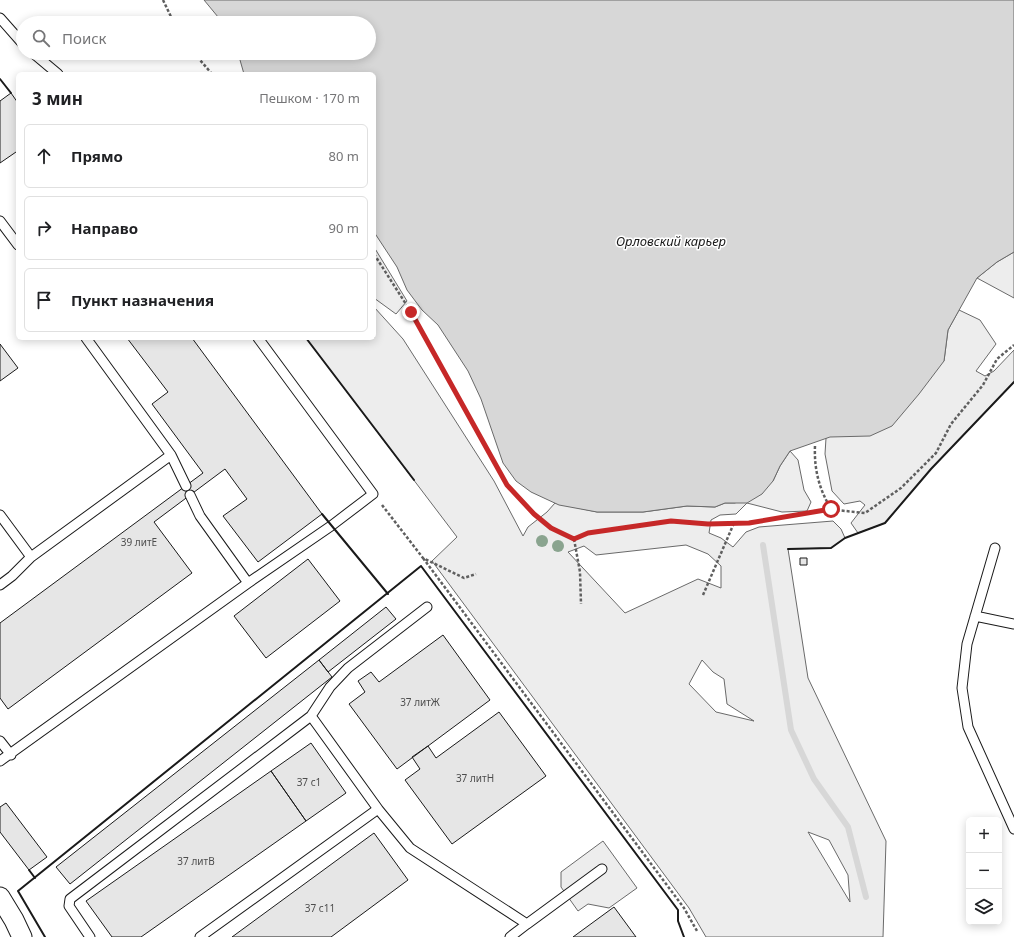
<!DOCTYPE html>
<html lang="ru">
<head>
<meta charset="utf-8">
<style>
	:root { --surface:#fff; --page:#f6f6f6; --text:#202124; --muted:#757577; --line:#e0e0e0 }
	body { margin:0; font-family:"Noto Sans",sans-serif; background:var(--page); color:var(--text) }
	.controls { position:absolute; right:12px; bottom:12px; display:grid; overflow:hidden; border-radius:6px; box-shadow:0 2px 10px #0003 }
	.controls button { width:36px; height:36px; display:grid; place-items:center; padding:0; border:0; border-bottom:1px solid var(--line); background:var(--surface); color:var(--text); font:20px sans-serif }
	.stop { position:absolute; width:12px; height:12px; margin:-9px; border:3px solid #c62828; border-radius:50%; background:#fff }
	.stop.end { background:#c62828; border-color:#fff; box-shadow:0 1px 4px #0008 }
	.list { margin:0; padding:0; list-style:none }
	h2 { display:flex; justify-content:space-between; align-items:center; height:52px; margin:0; padding:0 16px; font-size:17px }
	h2 small { font-size:13px; font-weight:400; color:var(--muted) }
	.list li { display:grid; grid-template-columns:26px 1fr auto; gap:12px; align-items:center; box-sizing:border-box; height:64px; margin:0 8px 8px; padding:0 8px; border:1px solid var(--line); border-radius:6px }
	.list b { display:block; font-size:15px; white-space:nowrap }
	.list em { font-size:13px; font-style:normal; color:var(--muted) }
	.icon { flex:none; width:22px; height:22px; fill:none; stroke:currentColor; stroke-width:2; stroke-linecap:round; stroke-linejoin:round }
	.map { position:relative; flex:none; width:1014px; height:937px; overflow:hidden }
	.search { position:absolute; background:var(--surface); box-shadow:0 2px 10px #0003; left:16px; top:16px; width:360px; height:44px; display:flex; align-items:center; gap:10px; box-sizing:border-box; padding:0 14px; border-radius:22px; color:var(--muted); font-size:15px }
	.panel { position:absolute; background:var(--surface); box-shadow:0 2px 10px #0003; left:16px; top:72px; width:360px; height:268px; border-radius:6px }
	.map>svg:first-child { display:block }
</style>
</head>
<body>
<div class="map">
<svg width="1014" height="937" viewBox="0 0 1014 937">
	<rect width="100%" height="100%" fill="#fff"/>
	<!-- built -->
	<path fill="#ededed" stroke="#6a6a6a" fill-rule="evenodd" d="M374 247 407 301 396 314 374 298Z
		M1014 252V298L977 278 997 262Z
		M374 307 403 339 494 481 523 536 528 527 547 512 555 503 597 512H643L687 506 715 507 725 503H735L773 481 780 466 790 451 798 460 804 490 811 502 807 511 782 512 747 503 736 514 720 515 711 520 709 533 721 538 733 547 746 532 759 527 833 521 841 529 845 538 831 548 788 549 808 678 886 841 883 937H706L689 908 432 561 457 537 306 338H374ZM686 545 708 554 721 566V588L698 579 625 613 568 552 584 546 596 555ZM702 660 713 672 724 679 727 704 754 721 716 712 689 684ZM808 832 829 840 848 875 850 902Z
		M959 310 980 320 996 344 976 371 985 376 994 371 1014 350V382L931 469 885 523 858 533 851 523 865 505 860 501 844 504 832 491 825 454 826 438 944 361 948 330Z
		M603 841 637 888 609 908 588 904 578 911 561 887V872Z"/>
	<!-- water -->
	<path fill="#d7d7d7" stroke="#6a6a6a" d="M204 0H1014V252L997 262 977 278 948 330 944 361 919 394 892 426 870 436 830 437 790 451 780 466 773 481 762 494 747 503H725L715 507 687 506 643 512H597L559 505 531 492 516 481 503 463 481 399 468 371 438 325 422 310 407 290 397 267 374 232V74H244L238 53H369V23H223Z"/>
	<g fill="none" stroke-linecap="round" stroke-linejoin="round">
		<!-- stream -->
		<path stroke="#d7d7d7" stroke-width="6" d="M763 545 791 730 814 779 848 827 866 897"/>
	</g>
	<!-- building -->
	<path fill="#e6e6e6" stroke="#1a1a1a" d="M11 93 18 103V154L16 152 0 163V101Z
		M127 338H192L322 514 258 562 223 516 247 499 225 469 154 522 192 573 8 709 0 698V623L203 473 152 404 168 392Z
		M0 344 18 368 0 381Z
		M800 558H807V565H800Z
		M308 559 340 601 266 658 234 616Z
		M386 607 396 619 328 672 319 660Z
		M443 635 490 700 397 769 349 704 365 692 358 681 371 672 379 682Z
		M319 660 332 677 70 884 56 867Z
		M499 712 546 776 452 844 405 780 420 769 412 757 428 746 436 758Z
		M311 743 346 793 306 821 271 771Z
		M271 771 306 821 141 937H112L86 901Z
		M6 803 47 857 29 870 0 832V807Z
		M374 833 408 880 331 937H232Z
		M614 907 636 937H573Z"/>
	<g fill="none" stroke-linecap="round" stroke-linejoin="round">
		<defs>
			<path id="lane" d="M0 18 23 44
				M33 53 58 74
				M0 221 18 245
				M86 338 171 455
				M190 495 200 516 248 583
				M0 515 31 557
				M995 548 967 644 962 688 968 727 1014 829
				M0 585 12 576 31 557 171 455 186 486
				M975 616 1014 624
				M0 741 11 755
				M0 761 248 583 331 526 373 494 258 338
				M378 809 311 716 330 687 348 668 427 607
				M90 937 69 906 70 899 311 716
				M200 937 378 809 410 848 527 924 602 869
				M510 937 527 924"/>
			<path id="street" d="M0 897 14 920 22 937"/>
		</defs>
		<!-- lane casing -->
		<use href="#lane" stroke="#1a1a1a" stroke-width="11"/>
		<!-- street casing -->
		<use href="#street" stroke="#1a1a1a" stroke-width="21"/>
		<!-- path -->
		<path stroke="#5f5f5f" stroke-width="2.5" stroke-dasharray="3 2" stroke-linecap="butt" d="M163 0 174 23
			M194 53 212 74
			M374 254 411 312 507 485 534 514 551 528 574 539 588 533 671 521 708 524 749 523 826 509 865 513 901 488 936 453 951 424 983 385 997 359 1014 345
			M815 446C814 469 819 489 831 509
			M382 505 423 558 464 578 476 574
			M574 539 580 572 581 604
			M423 558 684 908 697 931
			M703 595 734 523"/>
		<!-- lane -->
		<use href="#lane" stroke="#fff" stroke-width="9"/>
		<!-- street -->
		<use href="#street" stroke="#fff" stroke-width="19"/>
		<!-- wall -->
		<path stroke="#1a1a1a" stroke-width="2" d="M0 79 11 93
			M306 338 414 480
			M322 514 388 594
			M788 549 831 548 845 538 885 523 931 469 1014 382
			M29 870 35 878
			M45 937 18 891 421 566 678 910V921L684 937"/>
	</g>
	<!-- trees -->
	<g fill="#8aa48f">
		<circle cx="542" cy="541" r="6"/>
		<circle cx="558" cy="546" r="6"/>
	</g>
	<g fill="none" stroke-linecap="round" stroke-linejoin="round">
		<!-- route -->
		<path stroke="#c62828" stroke-width="5" d="M411 312 507 485 534 514 551 528 574 539 588 533 671 521 708 524 749 523 831 509"/>
	</g>
	<g text-anchor="middle" dominant-baseline="central" stroke-width="3" stroke-linejoin="round" paint-order="stroke">
		<!-- number labels -->
		<g font-size="10" fill="#4d4d4d">
			<text x="139" y="542">39 литЕ</text>
			<text x="420" y="702">37 литЖ</text>
			<text x="475" y="778">37 литН</text>
			<text x="309" y="782">37 с1</text>
			<text x="196" y="861">37 литВ</text>
			<text x="320" y="908">37 с11</text>
		</g>
		<!-- water labels -->
		<g font-size="13" font-style="italic" fill="#1a1a1a" stroke="#fff">
			<text x="671" y="241">Орловский карьер</text>
		</g>
	</g>
</svg>
<div class="controls">
<button>+</button>
<button>−</button>
<button><svg class="icon" aria-label="layers" viewBox="0 0 24 24"><path d="M12 4l9 5-9 5-9-5zM3 14l9 5 9-5"/></svg></button>
</div>
<div class="stop" style="left:831px;top:509px"></div>
<div class="stop end" style="left:411px;top:312px"></div>
<div class="search"><svg class="icon" aria-label="search" viewBox="0 0 24 24"><circle cx="10" cy="10" r="6"/><path d="M15 15l6 6"/></svg>Поиск</div>
<section class="panel">
<h2>3 мин<small>Пешком · 170 m</small></h2>
<ul class="list">
<li><svg class="icon" aria-label="ahead" viewBox="0 0 24 24"><path d="M12 20V5M6 11l6-6 6 6"/></svg><div><b>Прямо</b></div><em>80 m</em></li>
<li><svg class="icon" aria-label="right" viewBox="0 0 24 24"><path d="M7 20v-9h11M14 6l5 5-5 5"/></svg><div><b>Направо</b></div><em>90 m</em></li>
<li><svg class="icon" aria-label="arrive" viewBox="0 0 24 24"><path d="M6 21V4h12l-3 4 3 4H6"/></svg><div><b>Пункт назначения</b></div></li>
</ul>
</section>
</div>
</body>
</html>
